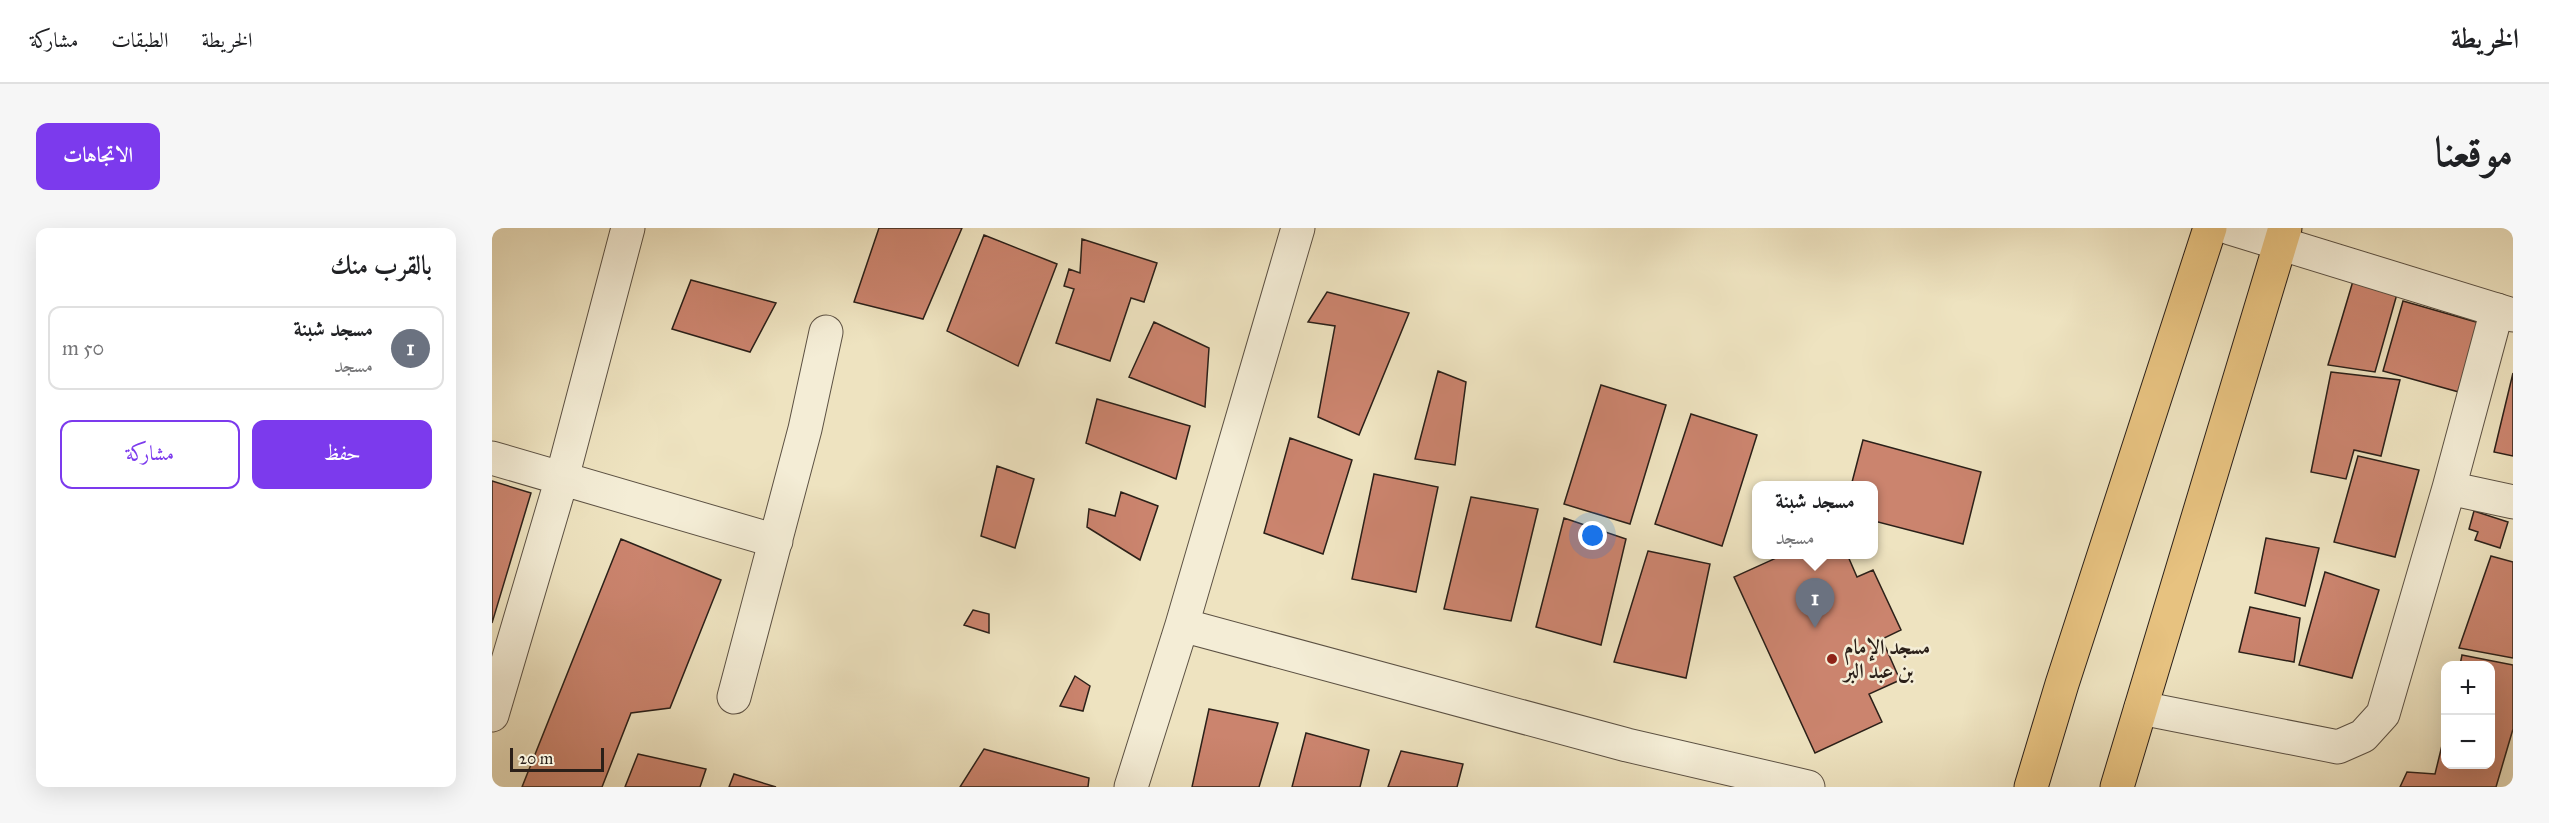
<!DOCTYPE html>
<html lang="ar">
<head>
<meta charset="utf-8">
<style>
	:root { --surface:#fff; --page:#f6f6f6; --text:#202124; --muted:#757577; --line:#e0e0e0; --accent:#7c3aed }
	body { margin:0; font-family:"IM FELL Great Primer",Amiri,serif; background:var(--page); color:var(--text); direction:rtl }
	.controls { position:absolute; right:18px; bottom:18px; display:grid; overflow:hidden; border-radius:12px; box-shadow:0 6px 24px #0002 }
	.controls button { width:54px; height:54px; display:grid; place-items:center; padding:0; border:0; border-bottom:2px solid var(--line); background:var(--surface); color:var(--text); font:30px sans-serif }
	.scale { position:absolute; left:18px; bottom:15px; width:94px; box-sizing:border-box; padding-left:6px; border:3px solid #2b2019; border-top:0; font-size:16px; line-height:21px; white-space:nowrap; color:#2b2019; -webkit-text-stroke:4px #f4edd6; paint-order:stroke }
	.you { position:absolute; left:1101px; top:308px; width:21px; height:21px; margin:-15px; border:4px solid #fff; border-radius:50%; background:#1a73e8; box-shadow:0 0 0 9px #1a73e833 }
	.badge { display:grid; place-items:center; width:39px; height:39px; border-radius:50%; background:var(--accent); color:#fff; font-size:20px; font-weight:700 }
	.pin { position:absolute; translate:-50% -50px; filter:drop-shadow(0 2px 3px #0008) }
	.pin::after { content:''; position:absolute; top:32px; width:21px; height:18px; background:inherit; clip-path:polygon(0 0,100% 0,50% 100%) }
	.popup { position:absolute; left:1260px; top:253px; width:126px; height:78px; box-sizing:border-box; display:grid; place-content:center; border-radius:12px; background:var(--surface); filter:drop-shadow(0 2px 4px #0005); font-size:20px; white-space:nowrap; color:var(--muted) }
	.popup b { font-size:22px; color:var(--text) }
	.popup::after { content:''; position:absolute; left:50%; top:100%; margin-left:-12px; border:12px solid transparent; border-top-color:var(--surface) }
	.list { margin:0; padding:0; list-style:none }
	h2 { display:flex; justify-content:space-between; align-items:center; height:78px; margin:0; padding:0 24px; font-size:26px }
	h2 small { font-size:20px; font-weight:400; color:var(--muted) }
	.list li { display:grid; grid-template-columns:39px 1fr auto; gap:18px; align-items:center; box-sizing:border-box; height:84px; margin:0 12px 12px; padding:0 12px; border:2px solid var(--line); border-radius:12px }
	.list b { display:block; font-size:22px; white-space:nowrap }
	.list p { margin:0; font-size:20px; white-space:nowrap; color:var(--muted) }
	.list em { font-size:20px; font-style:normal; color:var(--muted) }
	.actions { display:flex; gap:12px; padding:18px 24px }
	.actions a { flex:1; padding:14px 0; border:2px solid var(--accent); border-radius:12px; text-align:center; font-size:21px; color:var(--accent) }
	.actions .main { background:var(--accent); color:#fff }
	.map { position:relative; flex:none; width:2021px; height:559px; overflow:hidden; direction:ltr; border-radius:12px }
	header { display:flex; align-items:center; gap:36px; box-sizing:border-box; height:84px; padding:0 30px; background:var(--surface); border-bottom:2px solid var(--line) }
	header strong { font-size:28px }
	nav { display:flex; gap:33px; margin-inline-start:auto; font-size:21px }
	.intro { display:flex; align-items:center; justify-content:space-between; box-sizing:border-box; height:144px; padding:0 36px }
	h1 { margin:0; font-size:42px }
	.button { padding:15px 27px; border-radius:12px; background:var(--accent); color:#fff; font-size:21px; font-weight:700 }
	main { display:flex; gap:36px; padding:0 36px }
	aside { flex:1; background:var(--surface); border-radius:12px; box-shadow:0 6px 24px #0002 }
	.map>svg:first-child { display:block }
</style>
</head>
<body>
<header>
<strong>الخريطة</strong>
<nav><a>الخريطة</a><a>الطبقات</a><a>مشاركة</a></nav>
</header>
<div class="intro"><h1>موقعنا</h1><a class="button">الاتجاهات</a></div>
<main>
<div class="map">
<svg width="2021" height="559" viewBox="0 0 2021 559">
	<rect width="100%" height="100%" fill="#eee3c0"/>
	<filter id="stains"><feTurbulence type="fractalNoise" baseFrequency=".00333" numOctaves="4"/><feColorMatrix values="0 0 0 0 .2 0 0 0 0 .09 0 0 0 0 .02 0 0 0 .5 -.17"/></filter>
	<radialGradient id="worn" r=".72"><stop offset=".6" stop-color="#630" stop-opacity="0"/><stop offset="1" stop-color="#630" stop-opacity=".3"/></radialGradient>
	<!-- building -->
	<path fill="#cb846e" stroke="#2b2019" stroke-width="1.5" d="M387 0H470L431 91 362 74Z
		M492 7 565 36 526 138 455 103Z
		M590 11 665 35 652 74 639 70 618 133 564 115 582 61 572 58 577 41 588 45Z
		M199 52 284 75 258 124 180 101Z
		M1861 53 1905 66 1883 144 1836 137Z
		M835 64 917 85 867 207 826 189 843 98 816 94Z
		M1911 73 1991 96 1974 166 1891 143Z
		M662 94 717 120 713 179 637 149Z
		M946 143 974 154 963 237 923 231Z
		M1839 144 1908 152 1889 228 1862 222 1854 251 1819 244Z
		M2021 145V228L2002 224Z
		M1109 157 1174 177 1138 296 1072 276Z
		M605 171 698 198 684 251 594 215Z
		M1199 186 1265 207 1230 318 1163 296Z
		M798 210 860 232 831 326 772 305Z
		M1371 212 1489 244 1471 316 1382 293V258H1359Z
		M1866 228 1927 242 1903 329 1842 314Z
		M505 238 542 251 523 320 489 308Z
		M882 246 946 259 924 364 860 351Z
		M0 253 39 265 0 395Z
		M629 264 666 278 648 332 595 299 597 281 623 288Z
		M979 269 1046 281 1019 393 952 381Z
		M1982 283 2016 294 2008 320 1983 312 1986 304 1977 301Z
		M1072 290 1134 311 1109 417 1044 399Z
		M1774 310 1827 320 1813 378 1763 365Z
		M129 311 229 352 178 480 139 485 110 559H30Z
		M1156 323 1218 336 1194 450 1122 434Z
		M1293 326H1355L1365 349 1381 342 1409 402 1390 411 1408 452 1377 466 1390 494 1323 525 1242 349Z
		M1999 328 2021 334V430L1967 420Z
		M1833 344 1887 362 1860 450 1807 437Z
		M1758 379 1808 390 1802 434 1747 424Z
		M481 382 497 386V405L472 397Z
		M1970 427 2021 437V501L2004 559H1908L1915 544 1943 546 1954 501V536H1998V437H1968Z
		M583 448 598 458 591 483 568 478Z
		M717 481 786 495 767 559H700Z
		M814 505 877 522 868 559H800Z
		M492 521 597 550 596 559H468Z
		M909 523 971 536 965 559H896Z
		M146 526 214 541 208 559H133Z
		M242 546 284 559H237Z"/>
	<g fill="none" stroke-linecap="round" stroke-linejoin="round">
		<defs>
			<path id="minor" d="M0 230 284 313
				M1957 260 2021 274
				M690 397 1135 517 1316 559
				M242 469 313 201 334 104
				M1649 480 1846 519 1871 508 1891 486 1957 260 2005 82
				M0 487 70 250 136 0
				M639 559 690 397 806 0"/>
			<path id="tertiary" d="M1738 0 2021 87"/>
			<path id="primary" d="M1539 559 1570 456 1718 0
				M1625 559 1793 0"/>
		</defs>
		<!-- minor casing -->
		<use href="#minor" stroke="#5c5143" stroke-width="35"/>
		<!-- tertiary casing -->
		<use href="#tertiary" stroke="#5c5143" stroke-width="35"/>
		<!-- primary casing -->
		<use href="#primary" stroke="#2b2019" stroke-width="35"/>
		<!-- minor -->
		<use href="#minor" stroke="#f4edd6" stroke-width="33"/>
		<!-- tertiary -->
		<use href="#tertiary" stroke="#f4edd6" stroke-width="33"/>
		<!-- primary -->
		<use href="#primary" stroke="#e7c280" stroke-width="33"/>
	</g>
	<!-- markers -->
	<circle fill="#8f2418" stroke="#f4edd6" stroke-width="2" cx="1340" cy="431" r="6"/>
	<g text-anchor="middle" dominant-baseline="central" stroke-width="5" stroke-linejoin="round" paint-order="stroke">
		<!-- poi labels -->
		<g font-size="21" font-weight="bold" fill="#2b2019" stroke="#f4edd6" text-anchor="start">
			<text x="1352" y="419">مسجد الإمام<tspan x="1352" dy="24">بن عبد البر</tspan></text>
		</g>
	</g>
	<rect width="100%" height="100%" filter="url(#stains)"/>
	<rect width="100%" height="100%" fill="url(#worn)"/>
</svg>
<div class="controls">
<button>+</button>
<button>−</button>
</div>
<div class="scale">20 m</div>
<div class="you"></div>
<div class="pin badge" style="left:1323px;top:400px;background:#6b7280">1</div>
<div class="popup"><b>مسجد شبنة</b>مسجد</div>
</div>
<aside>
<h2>بالقرب منك<small></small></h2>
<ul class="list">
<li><span class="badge" style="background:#6b7280">1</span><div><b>مسجد شبنة</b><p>مسجد</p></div><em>50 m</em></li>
</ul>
<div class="actions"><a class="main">حفظ</a><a>مشاركة</a></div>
</aside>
</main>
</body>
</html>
